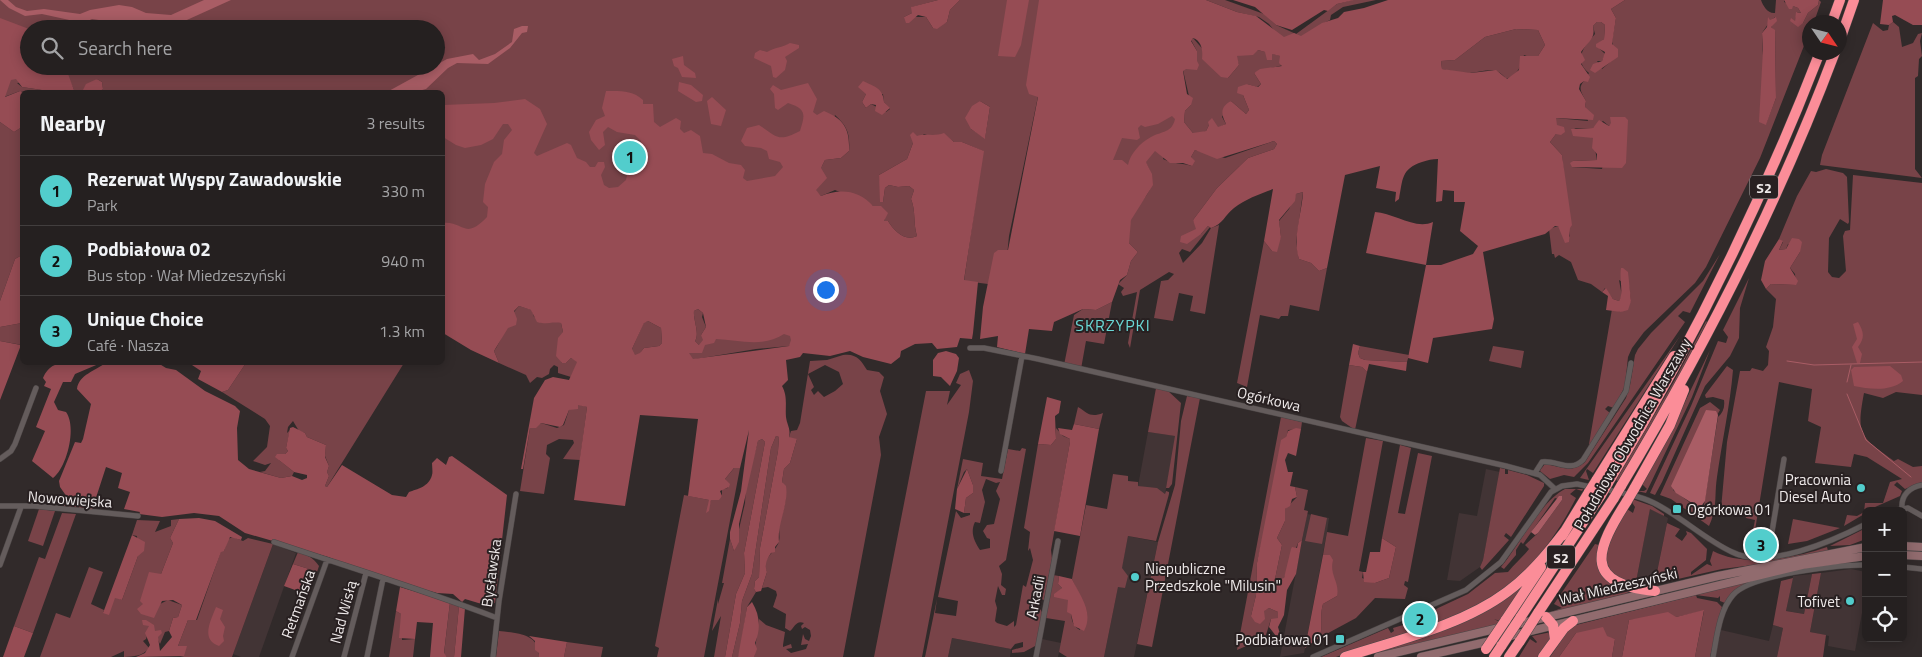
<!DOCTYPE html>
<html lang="en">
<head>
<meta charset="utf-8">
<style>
	:root { --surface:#252020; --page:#2d2829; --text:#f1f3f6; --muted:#a3a3a5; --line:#423e3e; --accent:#52cdcc }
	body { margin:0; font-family:"Titillium Web",sans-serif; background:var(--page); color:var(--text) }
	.controls { position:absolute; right:15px; bottom:15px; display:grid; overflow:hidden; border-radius:8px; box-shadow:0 2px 12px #0003 }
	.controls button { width:45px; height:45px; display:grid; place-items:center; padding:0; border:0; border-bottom:1px solid var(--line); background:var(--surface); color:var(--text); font:25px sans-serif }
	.compass { position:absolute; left:1802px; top:15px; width:45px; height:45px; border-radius:50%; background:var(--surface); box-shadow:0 2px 12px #0003; rotate:125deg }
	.you { position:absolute; left:825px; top:289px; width:18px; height:18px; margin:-12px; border:4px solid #fff; border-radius:50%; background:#1a73e8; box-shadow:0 0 0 8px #1a73e833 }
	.badge { display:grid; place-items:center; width:32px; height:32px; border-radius:50%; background:var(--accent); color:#111; font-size:16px; font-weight:700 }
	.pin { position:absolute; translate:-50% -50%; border:2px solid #fff; box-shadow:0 1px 5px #0006 }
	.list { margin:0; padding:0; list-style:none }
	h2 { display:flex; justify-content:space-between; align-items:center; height:65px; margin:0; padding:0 20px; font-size:21px }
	h2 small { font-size:16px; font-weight:400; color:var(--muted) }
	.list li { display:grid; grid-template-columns:32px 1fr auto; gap:15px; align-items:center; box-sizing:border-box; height:70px; padding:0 20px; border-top:1px solid var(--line) }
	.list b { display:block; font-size:19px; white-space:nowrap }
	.list p { margin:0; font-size:16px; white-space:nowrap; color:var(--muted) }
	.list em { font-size:16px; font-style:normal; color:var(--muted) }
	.icon { flex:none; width:28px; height:28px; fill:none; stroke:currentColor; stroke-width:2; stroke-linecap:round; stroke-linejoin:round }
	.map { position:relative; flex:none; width:1922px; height:657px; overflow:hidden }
	.search { position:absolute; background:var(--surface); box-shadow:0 2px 12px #0003; left:20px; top:20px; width:425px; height:55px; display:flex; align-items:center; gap:12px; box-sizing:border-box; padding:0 18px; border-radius:28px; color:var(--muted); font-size:19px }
	.panel { position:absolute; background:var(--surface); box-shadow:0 2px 12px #0003; left:20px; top:90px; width:425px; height:275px; border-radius:8px }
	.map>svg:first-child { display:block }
</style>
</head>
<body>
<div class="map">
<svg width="1922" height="657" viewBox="0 0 1922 657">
	<rect width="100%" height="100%" fill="#312a2a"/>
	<!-- built -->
	<path fill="#423435" d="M1148 432 1176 436 1165 494 1138 486Z
		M1486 469 1500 472 1483 560 1480 567 1460 581 1447 580 1459 513 1477 516Z
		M1650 508 1668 518 1655 582H1636Z
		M1307 514 1329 518 1327 532 1304 653 1280 657Z
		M1128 536 1158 542 1134 657H1104Z
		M273 544 296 553 259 657H241L233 654Z
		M1851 569 1866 572V591L1855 651 1828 646 1829 636 1810 632 1821 573Z
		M1812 574 1804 614 1786 611 1793 576Z
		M1773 625 1783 628 1777 657H1715L1721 630 1769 641Z
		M952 638 1011 649 1010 657H948Z
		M1042 639 1061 643 1058 657H1039Z"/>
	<!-- green -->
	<path fill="#784348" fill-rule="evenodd" d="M0 0H938L912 7V13L904 17H926L933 28 947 22 950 10 960 0H1058L1009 236 1004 286 964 281 983 151 962 142H954L944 134 933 137 924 134 913 143 907 159 879 175 883 202 885 188 889 185 898 187 909 186 914 190 911 199C916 211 913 223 917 236 905 242 894 231 888 221H884L885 218 873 206 835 190 821 196 818 193 846 317 443 292 442 92H99L98 91 103 89 102 82 97 79 82 92 74 90 68 77 17 83 22 87 55 92 20 91 4 97 0 82ZM29 29H436V66H29ZM866 94H883L884 102 890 109 886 112 871 104 866 108 862 102ZM980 101 990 107 985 138 971 129ZM835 115C848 127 850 134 849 151L841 158 825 160 821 168Z
		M1206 0H1225L1264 14 1276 25 1296 34 1337 4 1352 0H1376L1343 7 1331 15 1330 20 1322 24 1312 36 1282 40 1269 24 1259 17 1237 12Z
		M1625 0H1761C1763 6 1768 14 1775 13L1776 0H1784V2L1798 8 1801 13 1797 12 1795 22 1790 21 1803 23 1808 13 1818 5 1819 0 1821 2 1814 22H1810L1809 33 1760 158 1706 267 1695 283 1644 332 1632 348 1628 357 1625 386 1614 408 1608 406 1605 409 1610 413 1588 450 1612 309 1621 312 1631 301 1629 286 1619 280 1622 296 1619 301 1613 299 1605 288 1602 292 1591 284 1578 280 1571 262 1559 255 1555 258 1554 254H1552L1549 229 1558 226 1570 237 1562 155 1550 142 1556 134V118L1588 121 1585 107 1586 101C1577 85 1580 88 1589 73 1573 60 1584 46 1595 34L1593 26 1597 22H1601L1605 25 1604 39 1596 45 1605 54 1602 61H1597L1602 69 1615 58 1612 41 1616 18 1611 9ZM1775 17 1771 27 1775 31 1776 98 1766 124 1762 33 1770 21ZM1603 121 1609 126 1612 123 1602 169 1572 167 1573 161 1597 160 1593 138 1574 128H1593Z
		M1893 22 1899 27 1902 47 1913 43 1918 34 1922 33 1920 41 1922 56 1919 59 1918 76 1915 78V169L1922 178 1820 165 1822 155 1873 23 1883 31 1888 30 1889 25Z
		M1516 29 1538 30 1545 45 1538 56 1532 58 1524 55C1521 66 1518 75 1506 79 1496 65 1485 72 1470 73 1461 73 1451 71 1442 69L1441 61 1455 60 1485 37Z
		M1193 38 1228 78 1239 65 1236 56 1258 50 1281 56 1283 65 1254 73 1261 84 1257 87 1247 84 1243 95 1249 110 1246 114 1231 101 1222 117 1226 124 1218 128 1209 125 1206 131 1201 133 1219 147 1193 133 1184 122 1185 111 1191 105 1183 70 1197 61V51L1191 40Z
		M1099 110 1179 116 1163 159C1172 164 1182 163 1192 166L1191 157 1195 150 1225 158 1274 141 1277 144 1274 149 1248 158 1217 188 1193 220 1201 234 1208 226 1210 227 1190 252 1182 249 1179 253 1183 263 1202 243 1211 228 1219 225 1205 314 1190 311 1193 296 1179 293 1173 321 1154 318 1161 281 1168 280 1174 274 1169 272 1140 290 1130 348 1128 343 1137 292 1123 296 1121 292 1124 288 1118 284 1127 275 1131 261 1138 252 1129 243C1129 236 1129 225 1131 219 1141 196 1162 190 1146 163L1139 170 1113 160Z
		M0 122 14 132 22 127V255L15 259 0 301Z
		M1826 169 1843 173 1847 177 1849 222 1848 224 1840 219 1829 238 1828 272 1832 277 1839 278 1846 271 1843 236 1845 231 1850 230 1853 175 1922 183V395L1896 392 1883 398 1864 393C1856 436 1860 436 1894 461L1898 459 1913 467 1922 466V482L1905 489 1897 482 1894 485 1902 491 1900 496 1866 511V513L1844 526 1847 515 1857 516 1864 512 1865 503H1883L1890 482 1902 479 1867 457 1854 454 1851 467 1815 463 1821 427 1808 421 1812 389 1779 382 1752 549 1763 550H1749L1755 520 1746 518 1745 515 1724 510 1723 513 1721 509 1727 442 1740 371H1750L1752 368 1763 371 1768 365 1769 351 1766 347 1773 327 1776 299 1766 289 1771 284 1796 285 1795 274 1790 268 1800 252 1788 244 1786 249 1779 250 1783 242 1779 239 1797 196 1811 171 1816 172Z
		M1303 192 1296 242 1299 259 1311 263 1319 271 1327 268 1319 311 1290 305 1288 316H1281L1279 319 1260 315 1247 387 1237 383 1264 241 1272 251 1281 237 1279 221 1289 209 1296 194Z
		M1720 254 1690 313 1683 311 1678 316 1685 322 1683 325 1588 463 1574 477 1564 475 1550 479 1540 471 1541 469 1545 464C1560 466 1571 474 1585 462L1626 398 1630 385 1635 355 1638 349 1651 333 1703 281Z
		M1749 278 1740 308 1739 338 1730 356 1705 386 1662 482 1655 495 1650 493 1691 406 1718 341 1726 343 1728 337 1723 330Z
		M1112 302 1104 344 1086 341 1081 369 1064 365 1074 315 1083 309 1096 310Z
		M519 306 532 310 534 317 561 323 563 332 559 358 562 363H566L571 358 578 361 571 377 558 373V367L554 365 550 369 549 374 542 378 537 377 530 383 526 375 499 363 494 351C504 337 508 317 519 306Z
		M698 309 703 313 702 317 706 327 701 335C735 344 768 335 802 330L789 346 756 349 678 362 627 357 632 354V349L644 322 648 321 661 328 662 343 659 346 644 348 641 352 699 345 695 341C700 333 693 320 694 311Z
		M1706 321 1707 322 1671 391 1618 481 1616 480 1673 383Z
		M22 323V345L0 341V327Z
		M1680 336 1593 473 1587 469 1586 471 1589 480 1580 478Z
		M1360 346 1409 355 1407 362 1365 360 1360 358 1358 353Z
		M1493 346 1524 351 1521 368 1489 361Z
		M1710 350 1692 397 1646 493 1637 491H1644L1647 489 1642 484 1668 437Z
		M843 355C856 353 861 360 867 370L879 372 884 377 880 391 887 414 879 437 881 455 843 657H754L759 619 766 625 785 632 783 645V647L791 644 792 648 786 649 791 653 806 649 808 644 801 645 803 634 805 639 809 641 811 636 810 630 805 627 802 629 801 626 804 623C796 620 795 627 790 631L785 628 786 614 773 607 777 595 776 591 768 587 762 588 767 572C760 558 777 552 779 541 780 537 779 532 779 528 781 512 791 498 782 482L784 469 790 463 797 439H791L789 437 791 431 797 430 800 423 810 361 827 360ZM825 365 839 372 843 384 835 391 824 397 818 391 814 395 811 390 814 387 808 374Z
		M246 363H404L327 487 325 486 329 476 327 472 329 466 325 456 326 445 307 437 305 433 299 431 293 421 288 427 287 433 290 430 286 448 288 451 279 460 294 472 292 476 281 478 260 472 265 471 271 463 265 465 253 461 267 447 270 426 265 419 222 392 228 390Z
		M1349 365 1362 367 1367 372 1355 430 1342 421 1340 417Z
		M1727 366 1733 370C1730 406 1722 441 1717 477 1714 497 1718 506 1709 526L1671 499 1660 495 1700 408 1710 402 1720 410 1673 490 1696 507 1704 505 1718 417C1723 413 1725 407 1724 400L1713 397 1706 398 1705 395Z
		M969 370 973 381 969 412 922 657H874L926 391H950L947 405 961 385 956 383 960 374Z
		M1156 388 1167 390 1181 403 1172 484 1169 488H1166L1175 436 1148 432Z
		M1187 396 1200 398 1152 647 1137 644 1158 542 1175 485 1181 421Z
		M578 404 587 407 580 460 563 459 574 443 573 440 559 439 547 445 546 454 550 458 544 494 520 491 530 428 541 423 557 428 564 425 569 410Z
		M1078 407C1088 413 1090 418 1103 413L1099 429 1074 424Z
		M1281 417 1302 422 1301 429 1288 430 1257 563 1256 595 1251 616 1269 608 1278 612V619H1271L1265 638 1237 650Z
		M1056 428 1063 436 1070 439V442L1051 550 1052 559 1044 600 1041 599 1039 607 1043 614 1037 645 1024 652 1012 653V650L1023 647V642L1015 644 1011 649 952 638 948 657H925L937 599 935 613 956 616 958 601 938 597 956 511 961 518 970 515V513H964L966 498 973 493V485L967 469 964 472 957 489 963 459 983 463 981 476 1002 479 1008 449 1020 451 1022 448 1026 449 1006 560 999 566 1002 574 1001 585 1006 589 1005 595H1002L998 586 995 601 997 608 995 621 997 623 1007 626 1014 621V627L1016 625 1023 585 1026 587 1033 560 1030 548 1028 551 1030 532 1024 528 1038 444 1051 445 1056 439ZM986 479 996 483 1000 482 996 491 1000 499 994 524 987 525 983 531 987 538 990 539V548L980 550C974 541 970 532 975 522L980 523 985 502 982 490Z
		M776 436 779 437 778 451 760 548 759 577 755 581 754 589 756 592 747 607 740 652 738 657H732L740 623 742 601 752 574 771 448Z
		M1366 438 1383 441 1359 571 1363 572 1362 578 1375 583 1389 578 1396 547 1382 538 1400 445 1411 448 1398 513 1405 514 1418 453 1432 456 1408 582 1405 581 1404 585 1408 588 1405 599 1375 598 1356 618 1319 638C1324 627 1319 617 1323 604L1337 596C1335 581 1330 570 1330 555H1323L1327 532 1348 536Z
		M762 439 765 442 744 553 745 573 736 594 725 657H714L721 616 712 631 718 599V604L724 583H722L730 539 734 551 745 503 746 485 758 441Z
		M735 467 740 468 704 657H657L659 648 655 646 684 495 709 500V506L711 500 722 496V489L728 488 725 479Z
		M1500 468 1505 469V474H1508V470L1527 475 1544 483V486L1511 537 1506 533 1504 536 1509 540 1482 570 1480 567 1483 560Z
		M1113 474 1128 476V481L1138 482V486L1157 488 1165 494 1166 491 1169 492V494L1156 541 1128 536 1122 568 1128 576 1125 588 1118 587 1104 657H1067L1059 652 1065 621 1046 618 1053 575 1059 576 1058 584 1062 588 1060 592C1063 595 1067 598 1069 601 1073 612 1068 623 1080 630 1087 602 1083 604 1072 579L1086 505 1107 509Z
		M1295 487 1308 490 1304 510 1308 511 1302 540 1298 543 1284 578 1275 579 1282 545 1277 538 1285 521V509L1297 497Z
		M1565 489H1583L1582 491 1576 489 1570 494 1576 498C1559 532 1535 565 1506 588 1467 619 1384 640 1336 657H1321L1388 628 1391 633 1394 631 1393 628 1423 619 1438 608 1468 594 1495 573 1508 572C1515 563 1523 557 1529 549L1525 545 1538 533 1562 500 1555 498 1523 544 1521 542 1516 550V555L1504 569 1501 567C1520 544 1540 502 1565 489Z
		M1632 499 1652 506 1664 514V516L1650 509 1636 582H1655L1667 523 1680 529 1675 536 1682 541 1687 534 1686 531 1691 533 1707 549 1706 560 1691 572V575L1707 564 1712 566 1710 561 1713 551C1743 567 1793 559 1827 547L1828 551 1761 564 1722 569 1647 586 1624 583 1610 571 1605 556 1607 544 1627 509 1633 513 1635 507 1631 501Z
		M39 509 55 511 43 546 28 541Z
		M62 513 76 514 33 633 14 626 39 557 45 559Z
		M1311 514 1327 518 1322 544 1305 541Z
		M179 519 170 538 173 543 161 574 160 604 168 600 182 605 178 617 173 618 169 631 165 632 160 644 150 625 146 639 143 641 149 648C142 657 134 656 124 657V651L111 657H40L56 613 70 618 89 567 103 572 91 604 104 610 103 613 115 597 122 600 138 556 137 536 132 535 137 520 160 521 155 532 171 526V520Z
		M1793 519 1840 528 1807 541 1788 544Z
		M1866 528V539L1850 545 1830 546Z
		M233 537 243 541 248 538 273 544 232 657H180L184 656 178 646 188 620H197L221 551H224L228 539Z
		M1595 544 1599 545 1612 585 1629 593 1548 613 1562 608 1554 604Z
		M298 552C307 555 313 557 319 566L315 578 309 569 293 564Z
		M1784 573C1761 579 1739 581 1725 603L1720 601V596L1718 598 1696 595 1697 598 1717 602 1722 607 1710 657H1695L1704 611 1676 617 1629 620 1622 657H1612L1615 639 1576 633 1559 657H1550L1567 632 1576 625Z
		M1821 573 1810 632 1826 635 1823 657H1777L1783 628 1773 625 1781 581 1793 578 1786 611 1804 614 1812 574Z
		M1530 578 1500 621 1494 619 1500 622 1498 625 1359 657 1436 631Z
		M450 602 459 606 454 657H447L444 654Z
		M396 611 401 614 402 640 415 639 413 657H389Z
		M499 631C516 633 540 633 539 657H496Z
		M1551 632V637L1538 657H1519L1530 639 1536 643 1537 642 1532 636Z
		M567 642 603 647 601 657H564Z"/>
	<!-- forest -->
	<path fill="#964c54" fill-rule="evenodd" d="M938 0H960L950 10 947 22 937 29 933 28 926 17 918 15 909 23H906L904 17 912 13 911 7Z
		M1007 0H1029L1021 45 1015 57 998 56Z
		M1039 0H1206L1237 12 1256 16 1284 37 1294 33 1301 36 1322 23 1338 18 1344 12 1364 8 1388 0H1625L1611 9 1616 18 1612 44 1618 49V57L1595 73 1590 70 1593 64 1602 61 1605 52 1596 47V44L1604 39 1605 25 1601 22H1597L1593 26C1596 39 1588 41 1581 52L1585 60 1581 64 1590 77 1588 82 1584 81 1580 84 1579 89 1586 101 1585 107 1594 115 1593 120 1556 118 1557 125 1564 127 1565 132 1561 135 1556 134 1550 142 1562 155 1572 225 1570 228 1569 242 1565 243 1558 226H1555L1545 234 1483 252 1494 319 1492 329 1433 338 1428 363 1408 358 1426 265 1366 253 1375 212C1394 213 1415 230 1433 222L1426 265H1441L1473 254 1478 246 1460 231 1465 202H1454V191L1443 190 1442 201 1436 202 1438 159C1432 159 1428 160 1422 162 1401 169 1403 179 1399 199L1395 202 1396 192 1376 188 1380 166 1345 175 1327 268 1319 271 1311 263 1299 259C1292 237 1302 214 1303 192L1296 194 1295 201 1279 220 1281 237 1277 252 1272 251 1264 241 1273 189C1260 194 1245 199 1234 208 1225 215 1223 224 1211 228L1208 226 1201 234 1187 244 1180 242 1181 236 1196 229 1193 220 1217 188 1248 158 1274 149 1277 144 1274 141 1217 159 1195 150 1191 157 1195 161 1192 166 1183 163H1170L1155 151 1146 162 1152 174 1153 185 1131 220 1129 243 1138 252 1131 261 1127 275 1120 280 1112 302 1096 310 1083 309 1054 322 1052 331 1029 329 1025 354 997 347 998 336 980 339 983 307 994 253 998 250H1008L1038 97 1029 94 1026 85ZM1516 29 1538 30 1545 45 1538 56H1520L1519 70 1507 79 1496 70 1471 73 1442 69 1441 61 1455 60 1485 37ZM1193 38C1202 41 1203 51 1202 59L1221 77 1228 78 1239 65 1237 56 1253 55 1258 50 1265 52 1267 60H1272V54L1280 56 1279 63 1282 66 1260 69 1254 73 1261 84 1258 87 1247 84 1238 87 1237 93 1243 95 1249 110 1246 114 1231 101C1220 107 1221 114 1226 124L1218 127 1212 118 1208 122 1209 125 1206 131 1193 133 1184 122 1185 111 1191 105 1193 98 1187 94 1183 71 1186 69 1197 70 1199 65 1197 61V51L1191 41ZM1172 116 1175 119C1172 133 1162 131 1151 137 1140 143 1130 154 1128 165L1122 160H1113L1122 138 1137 140 1140 138 1138 128 1141 125 1145 127 1158 124Z
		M1233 0H1354L1337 4 1328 11 1324 10 1292 30 1276 25 1255 7Z
		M1784 0H1819L1818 5 1808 13 1803 23 1798 27 1790 21 1791 18 1795 21 1796 12 1801 13 1798 8 1793 6 1792 9H1789Z
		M1883 0H1922V25H1913L1895 15 1892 16 1893 22 1889 25 1880 24Z
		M1768 17 1770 20 1776 17 1777 21 1771 27 1775 30 1776 98 1766 125 1759 122 1763 50 1762 33 1767 27Z
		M0 18 29 29V66H75L76 69 68 74 74 90 82 92 86 84 97 79 102 82 103 89 99 92H55L22 87 16 79 11 80 5 97 20 91 24 92 22 127 14 132 0 122Z
		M790 43 799 45V48L785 57 787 61 785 70 776 78 773 77 771 66 754 58 755 53 760 50 767 52C775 47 782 48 790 43Z
		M683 56 684 65 695 73 696 78 682 77 678 68 674 66 672 59Z
		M863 81C875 87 883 88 884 102L890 108 882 115 875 111 876 105 871 104 866 108 862 102 866 94 858 87Z
		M679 82 691 85 703 95 702 101 696 102 678 91Z
		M808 83 817 99 813 112 817 115 824 111C844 119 850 129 849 151L841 158 825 160 821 168 827 178 816 190 821 196C840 188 859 190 873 206H881L888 213 884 221H888C894 231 905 242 917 236 913 223 916 211 911 199L914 190 909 186 898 187 889 185 885 188 883 202H880L879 175 907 159 913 143 910 135 913 132 917 136C926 133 934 137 944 133L954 142H962L984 151 964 280 978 282 973 333 972 339 960 338 957 347 937 349 932 343 915 344 901 351 900 357 891 364 863 357 850 351 830 356 803 353 800 357 786 360 788 380 782 386C788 397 785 406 786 417 787 425 791 429 789 437L797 439 790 463 784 469 782 482 786 486C789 505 777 523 779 542L775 547V552L771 553C767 559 764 565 767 572L761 591 756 592 754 589 755 581 759 577 760 548 778 451 779 437 776 436 771 448 752 574 742 601 740 623 732 657H725L736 594 745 573 744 553 765 442 762 439 758 441 739 524V542L734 551 730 539V532L741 491 749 430 740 468H734L725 479 730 484 729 487 720 491 722 496 719 500H711L709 511 706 513 709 500 688 496 698 419 640 415 625 506 574 500 587 407 578 405V409L569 410 563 425 560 427 541 423 536 428H530L523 469H521L534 398 545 380 553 377 569 380 577 362 571 358 566 363H562L556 356 558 338 563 332 561 323C553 321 544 325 537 322L531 310 519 306 514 311 517 319 516 325 508 328 494 351 499 363 471 350 443 333V223C464 221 464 241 487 217L488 207 483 202 485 184 494 162 502 154 504 140 512 130 508 124H503L493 139 481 145 465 148 456 145 443 137V105L494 103 525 99 540 109 547 124 534 153 537 156 567 143 571 145 577 158 586 162 590 167H595L598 162H604L605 167 601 175 604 185 609 188 618 187 626 180 631 158 639 150 641 141 635 135 617 132 608 127 603 132 605 145 599 150 591 140 589 132 596 120 605 116 602 108 606 91C621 91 632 90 643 100V104H653L654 122 660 127 676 118 681 121 680 129 684 133 691 130 700 136 703 153 712 154 729 163 741 165 745 170 743 178 747 181 775 176 783 167 780 162 769 159 767 151 761 148 745 146 741 141 747 128 759 125C777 136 777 143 800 131 805 115 807 109 788 103L778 110 775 108 774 94 770 89 773 85 781 90ZM698 309 703 313 706 327 701 335 703 340 699 345 695 341C700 333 693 320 694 311ZM648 321 661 328 662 343 659 346 644 348 640 353 635 355 632 349 644 323ZM784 334 790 336 791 340 789 346 693 359 689 353H702L705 345 714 343 716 339C739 340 763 348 784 334Z
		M712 97 726 110 721 126 711 124 707 101Z
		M980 101 990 107 985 139 971 129 965 118 972 106Z
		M1610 117H1625L1628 120 1626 163 1622 168 1572 167 1570 163 1573 161 1597 160V154L1592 148 1593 138 1573 136 1571 129 1593 128 1599 120 1609 126 1611 123Z
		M1792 238 1799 239 1802 242 1800 252 1790 268 1798 281 1796 285 1771 284 1766 289 1761 280 1765 261 1779 239 1783 241 1779 250 1786 249Z
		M22 255V323L0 327V301L15 259Z
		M1621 268H1623L1628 272 1631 301 1628 310 1621 312 1606 310 1608 296 1602 292 1606 288 1613 299 1619 301C1624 293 1619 279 1621 268Z
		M1858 322C1864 332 1865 338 1858 347L1862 354 1860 363H1857L1852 347 1857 339 1853 324Z
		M0 341 21 345 0 400Z
		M1353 344 1360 346 1358 353 1360 358 1365 360 1407 362 1406 371 1369 364 1367 372 1362 367 1349 365Z
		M946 351 956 354 959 358 957 371 950 386 941 377 933 376V360L938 353Z
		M87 363H101L75 374 71 382H63L54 402 58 410 66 412C77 427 67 467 53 478L32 461 45 431 36 427 51 389 44 386 46 382 43 378C51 359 68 362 87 363Z
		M105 363H158L166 368 176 370 205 391 235 406 240 411 237 428 238 460 249 469 281 478 292 476 302 480 307 478V475L294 472 275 457 277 454H285L288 451 286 448 290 428 293 427 305 433 307 437 326 445 325 457 329 466 327 472 329 476 325 486 327 487 342 465 392 495 406 497 409 492C417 489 429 487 432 475 433 472 432 467 432 463L437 458 446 465 449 457 452 456 507 495 495 603 485 605 465 599 462 602 453 594 437 593 384 579 328 557 245 533 219 516 194 513 162 517 139 514 140 512 124 509 130 492 118 488 122 473 106 467 92 510 64 507 67 497 60 487 59 481 75 442 81 443 83 439 91 404 77 389C79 374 96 371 105 363Z
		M189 363H246L228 390 222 392 198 379 201 371Z
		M1890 366 1901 375 1903 381C1890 392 1869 389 1854 386L1851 370 1854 367Z
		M1047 397 1061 401 1059 413 1055 416 1056 439 1051 445 1038 444Z
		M1074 424 1099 429 1080 536 1054 531 1070 442V439L1060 434 1058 428 1072 430Z
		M1296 428 1301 429 1296 456 1288 453 1285 460 1288 472H1293L1290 486 1295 487 1297 497 1292 499 1290 506 1285 509V521L1277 538 1282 545 1275 579 1284 578 1291 549 1292 547 1297 548 1298 543 1302 540 1296 574 1287 590 1284 615 1278 627 1280 634 1276 636 1269 627 1271 619 1278 618V612L1269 608 1264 611 1265 619 1260 624 1255 622 1251 616 1256 595 1257 563 1281 440 1286 437 1288 431Z
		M967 469 973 485V493L966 498 964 513 955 509 957 489Z
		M199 518 215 521 242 537 241 540 230 537 224 551 221 552 196 620H188L178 646H187L184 656 136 657 145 653 150 645 145 633 149 626 143 625 142 620H146L154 625 155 631 161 630 162 633 158 637 160 651 172 637 169 631 173 618 178 617 182 605 173 600 162 601 154 618 141 614 137 609 143 604 140 601 149 572 161 574 173 543 170 538 179 519Z
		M132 535 145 542 144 551 138 556 122 600 115 598 109 615 103 613Z
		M1382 538 1396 547 1389 578 1375 583 1364 582 1363 572H1366L1370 552H1380Z
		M1323 555H1330L1333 560C1329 575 1340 582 1337 596L1323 604C1319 617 1324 627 1319 638L1305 648Z
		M293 564 309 569 314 575 309 595 284 586Z
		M1059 576 1072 579C1080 596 1094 612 1084 631L1074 626 1071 614 1067 612 1068 600 1054 597V594L1062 588 1058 584Z
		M400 587 450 602 444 653 447 657H430L433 623 417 622 415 639 399 638 401 614 396 611Z
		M752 602C760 615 761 629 755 643L757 649 754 657H738L747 607Z
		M459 606 465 608 461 657H454Z
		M216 607 223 610 220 619 225 627 223 636 224 641 219 646C200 640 211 620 216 607Z
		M1704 610 1695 657H1622L1629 620 1668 612 1676 617Z
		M14 626 33 633 24 657H3Z
		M1603 627 1607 636 1615 639 1612 657H1559L1576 633Z
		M529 636 567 642 564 657H539V653L535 650V641Z"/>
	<!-- water -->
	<path fill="#a95d65" d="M0 0H8L16 7 27 11 44 9 80 14 90 10 119 5 132 7 146 13 171 15 204 0H231L178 24 160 29 92 19 83 23 42 14 25 16 9 8Z
		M522 26H528L527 32 522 33 510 48 488 64 457 63 448 68 426 89 415 92H387L447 59 473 54 479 60 495 54 512 42 514 29Z
		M1706 410 1716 411 1718 415 1705 501 1700 508 1676 493 1671 486Z
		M1559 496H1562V500L1538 533 1535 535 1531 532Z"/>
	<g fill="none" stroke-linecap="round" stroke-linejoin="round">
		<!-- stream -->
		<path stroke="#a95d65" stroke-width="1" d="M1787 361 1814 365 1922 362
			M1847 382 1851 365
			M1847 394 1866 440 1911 477"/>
		<defs>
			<path id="minor" d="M970 348H984L1038 359 1506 466 1540 475 1555 489
				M0 459 11 451 15 444 36 388
				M1001 471 1022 356
				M1535 473 1542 462C1557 460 1570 473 1583 460L1626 391 1631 363
				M0 506H34L138 516
				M1902 508C1901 495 1910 487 1922 485
				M1892 511 1908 508 1922 516
				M274 542C348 567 424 590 497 618
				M1768 556 1784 459
				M0 565 21 507
				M1903 567 1922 569
				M292 657 327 560
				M344 657 366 573
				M367 657 383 579
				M493 657 499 601 516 494
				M1036 657 1058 541
				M1313 657 1466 590 1501 562 1551 492 1562 486 1577 484C1601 490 1632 492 1654 503 1682 517 1704 539 1732 552 1767 570 1833 541 1866 524
				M1713 657C1717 637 1719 611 1733 595 1750 575 1838 564 1866 565"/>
			<path id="secondary" d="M1903 546 1922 547
				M1903 555 1922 556
				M1514 625 1718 576 1866 547
				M1506 637 1802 565 1866 556
				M1378 657 1503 627
				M1421 657 1495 640"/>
			<path id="motorway" d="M1832 22 1840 0
				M1840 40 1854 0
				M1596 481 1674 356
				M1608 483C1691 346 1762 202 1820 52
				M1621 486C1704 348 1778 204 1835 52
				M1634 489 1670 425 1684 390
				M1627 501C1597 548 1580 584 1655 591
				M1562 536 1589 492
				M1538 613 1614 498
				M1546 617 1553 625 1555 640
				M1520 618 1601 495
				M1505 621 1541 567
				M1345 657C1398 640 1463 625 1507 592 1530 575 1548 553 1565 531
				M1494 657 1502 645
				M1509 657 1520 641
				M1543 657 1564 628 1573 621"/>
		</defs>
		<!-- minor casing -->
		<use href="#minor" stroke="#4c4646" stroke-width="6"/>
		<!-- secondary casing -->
		<use href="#secondary" stroke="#4c4646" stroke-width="9"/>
		<!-- motorway casing -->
		<use href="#motorway" stroke="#4c4646" stroke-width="11"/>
		<!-- minor -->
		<use href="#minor" stroke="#645c5c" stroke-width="5"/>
		<!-- secondary -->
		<use href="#secondary" stroke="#916b6e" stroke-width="8"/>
		<!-- motorway -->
		<use href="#motorway" stroke="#fb8d98" stroke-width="10"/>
		<defs>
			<path id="motorway-bridge" d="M1589 492 1596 481
				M1601 495 1608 483
				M1614 498 1621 486
				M1627 501 1634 489
				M1520 641 1538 613
				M1502 645 1520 618
				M1486 649 1505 621"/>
		</defs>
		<!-- motorway-bridge casing -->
		<use href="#motorway-bridge" stroke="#4c4646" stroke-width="11" stroke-linecap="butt"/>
		<!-- motorway-bridge -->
		<use href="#motorway-bridge" stroke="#fb8d98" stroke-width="10"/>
	</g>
	<!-- markers -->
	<g fill="#52cdcc" stroke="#282021" stroke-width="2">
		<circle cx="1861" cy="488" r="5"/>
		<rect x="1672" y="504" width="10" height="10" rx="2.5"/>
		<circle cx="1135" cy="577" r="5"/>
		<circle cx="1850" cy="601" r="5"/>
		<rect x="1335" y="634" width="10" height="10" rx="2.5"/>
	</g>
	<g text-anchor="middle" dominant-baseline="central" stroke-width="4" stroke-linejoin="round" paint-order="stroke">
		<!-- shield labels -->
		<g fill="#282021" stroke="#b3adad" stroke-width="1">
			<rect x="1750" y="175.5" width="28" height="23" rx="4"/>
			<rect x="1547" y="545.5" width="28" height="23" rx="4"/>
		</g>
		<g font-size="14" font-weight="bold" fill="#eee9e9">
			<text x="1764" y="187">S2</text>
			<text x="1561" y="557">S2</text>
		</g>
		<!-- street labels -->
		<g font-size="15" fill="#eee9e9" stroke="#282021">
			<text transform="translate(1269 399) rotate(13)">Ogórkowa</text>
			<text transform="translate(1632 434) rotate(-60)">Południowa Obwodnica Warszawy</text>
			<text transform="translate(70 499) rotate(4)">Nowowiejska</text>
			<text transform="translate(491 573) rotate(-82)">Bysławska</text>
			<text transform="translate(1618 586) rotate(-13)">Wał Miedzeszyński</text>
			<text transform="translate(1035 597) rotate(-79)">Arkadii</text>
			<text transform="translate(298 604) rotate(-70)">Retmańska</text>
			<text transform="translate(343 612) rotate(-75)">Nad Wisłą</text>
		</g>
		<!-- poi labels -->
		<g font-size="15" fill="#eee9e9" stroke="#282021" text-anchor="end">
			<text x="1851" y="479">Pracownia<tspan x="1851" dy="17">Diesel Auto</tspan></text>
			<text x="1687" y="509" text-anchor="start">Ogórkowa 01</text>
			<text x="1145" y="568" text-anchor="start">Niepubliczne<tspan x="1145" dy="17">Przedszkole "Milusin"</tspan></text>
			<text x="1840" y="601">Tofivet</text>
			<text x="1330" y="639">Podbiałowa 01</text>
		</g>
		<!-- neighbourhood labels -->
		<g font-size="16" letter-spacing="1" fill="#6ad7d5" stroke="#282021">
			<text x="1113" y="325">SKRZYPKI</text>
		</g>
	</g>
</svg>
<div class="controls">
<button>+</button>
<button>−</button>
<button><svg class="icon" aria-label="locate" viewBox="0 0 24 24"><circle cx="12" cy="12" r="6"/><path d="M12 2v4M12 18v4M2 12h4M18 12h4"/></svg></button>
</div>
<svg class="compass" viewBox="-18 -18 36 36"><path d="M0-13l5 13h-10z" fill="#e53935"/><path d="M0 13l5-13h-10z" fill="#a3a3a5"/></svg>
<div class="you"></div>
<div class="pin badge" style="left:630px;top:157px">1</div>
<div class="pin badge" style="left:1420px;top:619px">2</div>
<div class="pin badge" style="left:1761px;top:545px">3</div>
<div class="search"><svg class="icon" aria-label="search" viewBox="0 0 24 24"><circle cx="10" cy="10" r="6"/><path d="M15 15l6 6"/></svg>Search here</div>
<section class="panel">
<h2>Nearby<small>3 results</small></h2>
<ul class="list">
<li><span class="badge">1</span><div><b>Rezerwat Wyspy Zawadowskie</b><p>Park</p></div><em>330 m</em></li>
<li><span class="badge">2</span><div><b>Podbiałowa 02</b><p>Bus stop · Wał Miedzeszyński</p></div><em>940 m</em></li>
<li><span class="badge">3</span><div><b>Unique Choice</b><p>Café · Nasza</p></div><em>1.3 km</em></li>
</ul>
</section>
</div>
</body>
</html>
